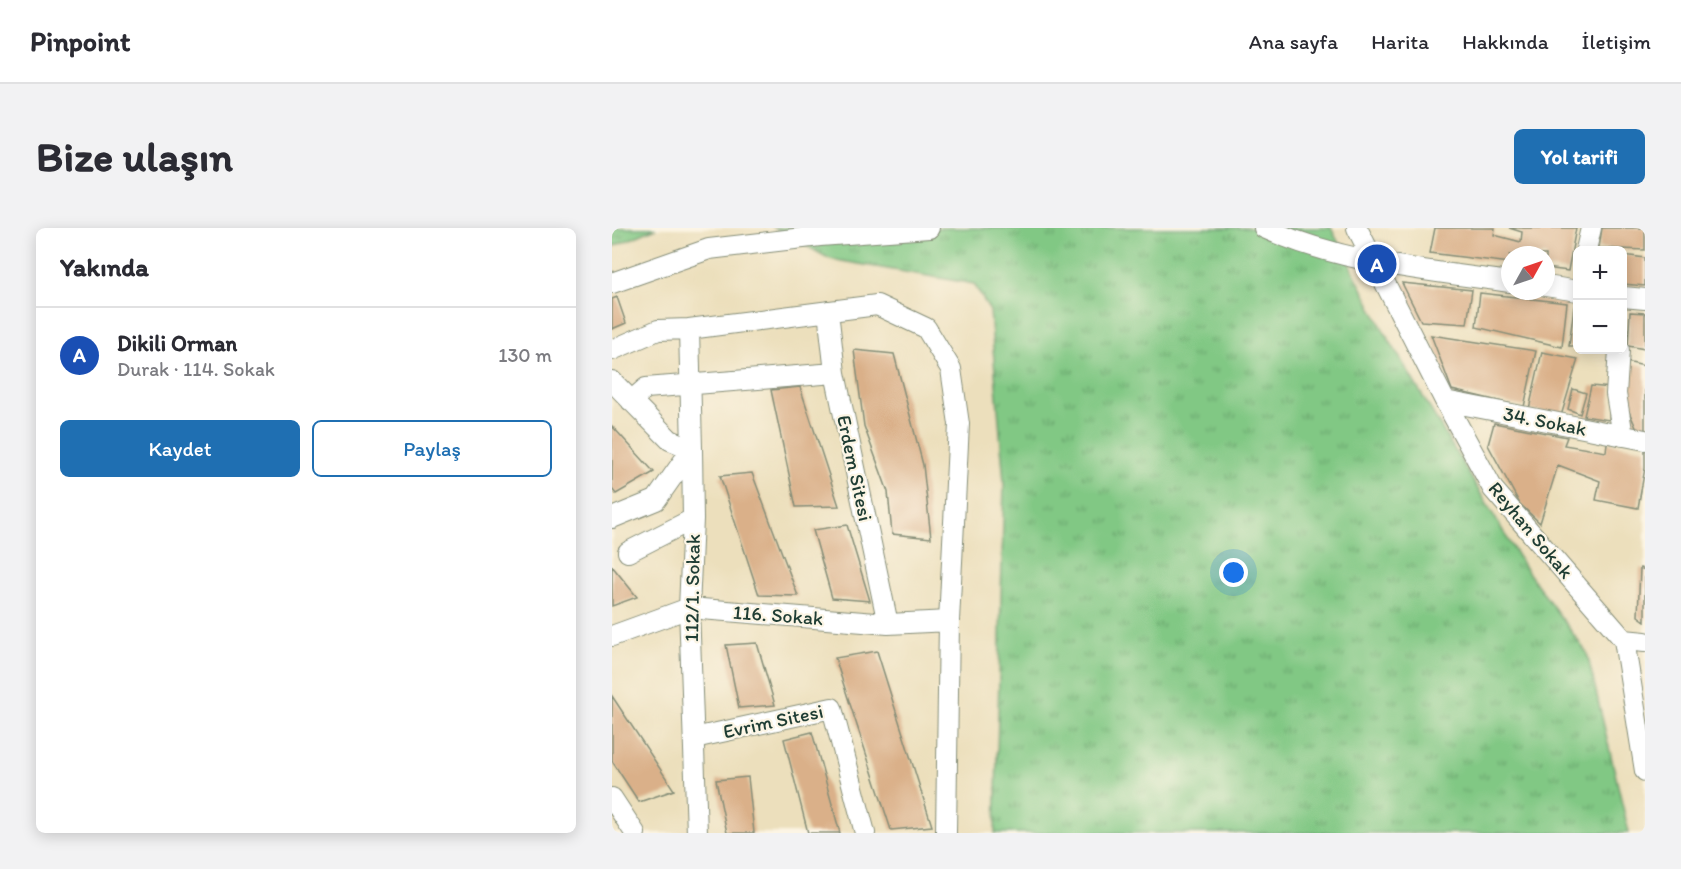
<!DOCTYPE html>
<html lang="tr">
<head>
<meta charset="utf-8">
<style>
	:root { --surface:#fff; --page:#f2f2f3; --text:#2b2b33; --muted:#7c7c81; --line:#e1e1e2; --accent:#1f6fb2 }
	body { margin:0; font-family:Itim,sans-serif; background:var(--page); color:var(--text) }
	.controls { position:absolute; right:18px; top:18px; display:grid; overflow:hidden; border-radius:9px; box-shadow:0 3px 15px #0003 }
	.controls button { width:54px; height:54px; display:grid; place-items:center; padding:0; border:0; border-bottom:2px solid var(--line); background:var(--surface); color:var(--text); font:30px sans-serif }
	.compass { position:absolute; left:889px; top:18px; width:54px; height:54px; border-radius:50%; background:var(--surface); box-shadow:0 3px 15px #0003; rotate:50deg }
	.you { position:absolute; left:622px; top:345px; width:21px; height:21px; margin:-15px; border:4px solid #fff; border-radius:50%; background:#1a73e8; box-shadow:0 0 0 9px #1a73e833 }
	.badge { display:grid; place-items:center; width:39px; height:39px; border-radius:50%; background:var(--accent); color:#fff; font-size:20px; font-weight:700 }
	.pin { position:absolute; translate:-50% -50%; border:3px solid #fff; box-shadow:0 2px 6px #0006 }
	.list { margin:0; padding:0; list-style:none }
	h2 { display:flex; justify-content:space-between; align-items:center; height:78px; margin:0; padding:0 24px; font-size:26px }
	h2 small { font-size:20px; font-weight:400; color:var(--muted) }
	.list li { display:grid; grid-template-columns:39px 1fr auto; gap:18px; align-items:center; box-sizing:border-box; height:96px; padding:0 24px; border-top:2px solid var(--line) }
	.list b { display:block; font-size:22px; white-space:nowrap }
	.list p { margin:0; font-size:20px; white-space:nowrap; color:var(--muted) }
	.list em { font-size:20px; font-style:normal; color:var(--muted) }
	.actions { display:flex; gap:12px; padding:18px 24px }
	.actions a { flex:1; padding:14px 0; border:2px solid var(--accent); border-radius:9px; text-align:center; font-size:21px; color:var(--accent) }
	.actions .main { background:var(--accent); color:#fff }
	.map { position:relative; flex:none; width:1033px; height:605px; overflow:hidden; border-radius:9px }
	header { display:flex; align-items:center; gap:36px; box-sizing:border-box; height:84px; padding:0 30px; background:var(--surface); border-bottom:2px solid var(--line) }
	header strong { font-size:28px }
	nav { display:flex; gap:33px; margin-inline-start:auto; font-size:21px }
	.intro { display:flex; align-items:center; justify-content:space-between; box-sizing:border-box; height:144px; padding:0 36px }
	h1 { margin:0; font-size:42px }
	.button { padding:15px 27px; border-radius:9px; background:var(--accent); color:#fff; font-size:21px; font-weight:700 }
	main { display:flex; gap:36px; padding:0 36px }
	aside { flex:1; background:var(--surface); border-radius:9px; box-shadow:0 3px 15px #0003 }
	.map>svg:first-child { display:block }
</style>
</head>
<body>
<header>
<strong>Pinpoint</strong>
<nav><a>Ana sayfa</a><a>Harita</a><a>Hakkında</a><a>İletişim</a></nav>
</header>
<div class="intro"><h1>Bize ulaşın</h1><a class="button">Yol tarifi</a></div>
<main>
<aside>
<h2>Yakında<small></small></h2>
<ul class="list">
<li><span class="badge" style="background:#1a4fb4">A</span><div><b>Dikili Orman</b><p>Durak · 114. Sokak</p></div><em>130 m</em></li>
</ul>
<div class="actions"><a class="main">Kaydet</a><a>Paylaş</a></div>
</aside>
<div class="map">
<svg width="1033" height="605" viewBox="0 0 1033 605">
	<defs>
		<pattern id="grass-tufts" width="24" height="20" patternUnits="userSpaceOnUse" patternTransform="scale(1.5)"><rect width="24" height="20" fill="#81c884"/><path d="M3 7l-1-3M5 7V3M7 7l1-3M15 17l-1-3M17 17v-4M19 17l1-3" fill="none" stroke="#69a46d"/></pattern>
	</defs>
	<rect width="100%" height="100%" fill="#fcf5e5"/>
	<filter id="ink" filterUnits="userSpaceOnUse"><feTurbulence type="fractalNoise" baseFrequency=".0167" numOctaves="2"/><feDisplacementMap in="SourceGraphic" scale="12" xChannelSelector="R" yChannelSelector="G"/><feConvolveMatrix kernelMatrix="1 2 1 2 8 2 1 2 1" color-interpolation-filters="sRGB"/></filter>
	<filter id="wash" filterUnits="userSpaceOnUse"><feTurbulence type="fractalNoise" baseFrequency=".008" numOctaves="4" result="noise"/><feDisplacementMap in="SourceGraphic" scale="24" xChannelSelector="R" yChannelSelector="G"/><feGaussianBlur stdDeviation="1.35" result="paint"/><feColorMatrix in="noise" values="0 0 0 0 0 0 0 0 0 0 0 0 0 0 0 0 0 1.4 0 .05"/><feComposite in="paint" operator="in"/></filter>
	<g filter="url(#wash)">
		<rect width="100%" height="100%" fill="#ecdfbc"/>
		<!-- grass -->
		<path fill="url(#grass-tufts)" stroke="#50825c" stroke-width="1.5" d="M0 0H44L0 19Z
			M162 0H719L773 105 913 340 975 425 1017 605H383L392 254 378 83 362 56 218 31Z"/>
		<g id="blocks">
			<!-- building -->
			<path fill="#dab089" d="M823 0H883L882 7 909 14 910 4 897 0H964L956 43 934 40V27H898V35L818 25Z
				M990 0H1033V22L987 20Z
				M1011 27 1033 30V58L1011 56Z
				M790 55 860 62 855 96 809 93Z
				M868 65 955 75 950 119 864 99Z
				M5 69 14 95 0 101V71Z
				M962 79H966V118H957Z
				M1018 84 1033 85V121L1016 118Z
				M819 107 924 123 912 179 840 162Z
				M242 122 282 126 311 237 319 310 280 306 276 264 252 198Z
				M930 124 966 131 949 188 917 181Z
				M1014 134 1033 138V205L1026 204 1012 172Z
				M979 158 999 160 997 192 972 188Z
				M188 159 227 278 184 279 159 162Z
				M961 161 974 165 968 186 956 181Z
				M882 195 955 209 952 217 994 224 995 215 1033 221V240L1026 280 984 272 988 253 946 237 928 295 908 276 876 217Z
				M0 198 42 244 4 266 0 261Z
				M140 245 186 368 147 367 108 248Z
				M235 297 258 373 220 370 201 302Z
				M0 338 25 369 0 378Z
				M1028 340 1033 342V393L1026 388Z
				M145 415 163 477 127 480 114 417Z
				M265 423 320 598 279 602 223 430Z
				M0 468 62 562 27 574 0 533Z
				M200 504 228 605H196L172 511Z
				M136 549 142 605H115L104 552Z"/>
		</g>
	</g>
	<g filter="url(#ink)">
		<use href="#blocks" fill-opacity="0" stroke="#868e78" stroke-width="1.5"/>
		<g fill="none" stroke-linecap="round" stroke-linejoin="round">
			<defs>
				<path id="minor" d="M652 0C730 35 813 42 898 54
					M745 0 833 173 881 261 1012 412 1033 543
					M974 22 979 0
					M0 55 97 21 208 8 317 0
					M934 58 966 63
					M1011 69 1033 71
					M216 83 223 145 276 396
					M0 122 46 102 77 101
					M1007 122 1004 166 1011 208
					M0 153 58 212 80 221 81 291 77 380 85 605
					M19 173 34 160 223 145
					M833 173 1033 212
					M0 290 44 272 80 221 77 101 265 77 314 100 339 141 347 196 337 393 334 605
					M16 324 81 291
					M0 408 77 380 276 396 337 393
					M1012 412 1033 414
					M82 510 220 480 253 605
					M0 570 23 605"/>
			</defs>
			<!-- minor casing -->
			<use href="#minor" stroke="#868e78" stroke-width="22"/>
			<!-- minor -->
			<use href="#minor" stroke="#fff" stroke-width="20"/>
		</g>
	</g>
	<g text-anchor="middle" dominant-baseline="central" stroke-width="4.5" stroke-linejoin="round" paint-order="stroke">
		<!-- street labels -->
		<g font-size="20" fill="#1f3d34" stroke="#fcf5e5">
			<text transform="translate(933 193) rotate(11)">34. Sokak</text>
			<text transform="translate(243 240) rotate(78)">Erdem Sitesi</text>
			<text transform="translate(919 302) rotate(50)">Reyhan Sokak</text>
			<text transform="translate(80 360) rotate(-89)">112/1. Sokak</text>
			<text transform="translate(166 387) rotate(4)">116. Sokak</text>
			<text transform="translate(161 493) rotate(-12)">Evrim Sitesi</text>
		</g>
	</g>
</svg>
<div class="controls">
<button>+</button>
<button>−</button>
</div>
<svg class="compass" viewBox="-18 -18 36 36"><path d="M0-13l5 13h-10z" fill="#e53935"/><path d="M0 13l5-13h-10z" fill="#7c7c81"/></svg>
<div class="you"></div>
<div class="pin badge" style="left:765px;top:36px;background:#1a4fb4">A</div>
</div>
</main>
</body>
</html>
